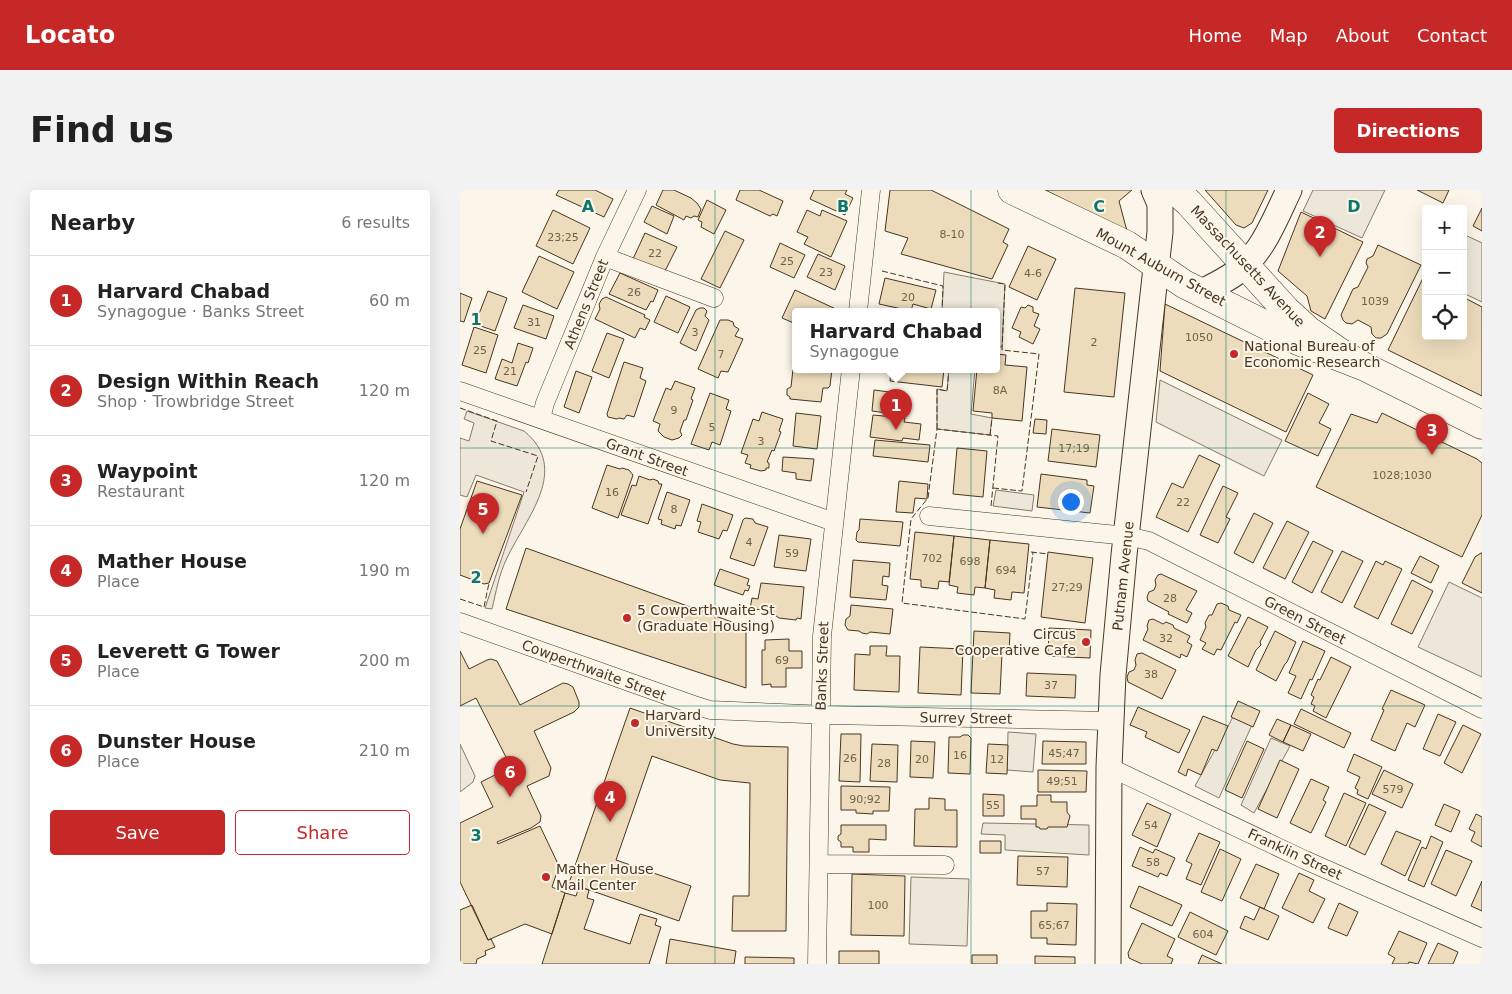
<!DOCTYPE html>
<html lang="en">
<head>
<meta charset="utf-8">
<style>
	:root { --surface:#fff; --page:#f2f2f2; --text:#222; --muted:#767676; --line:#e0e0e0; --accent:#c62828 }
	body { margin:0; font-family:"DejaVu Sans",sans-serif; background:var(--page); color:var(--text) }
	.controls { position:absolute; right:15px; top:15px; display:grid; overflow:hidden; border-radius:5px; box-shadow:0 5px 20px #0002 }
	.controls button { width:45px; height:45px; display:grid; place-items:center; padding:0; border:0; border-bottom:1px solid var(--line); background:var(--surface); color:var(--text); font:25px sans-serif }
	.you { position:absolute; left:610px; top:311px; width:18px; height:18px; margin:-12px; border:4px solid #fff; border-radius:50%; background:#1a73e8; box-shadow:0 0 0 8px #1a73e833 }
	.badge { display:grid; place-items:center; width:32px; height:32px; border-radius:50%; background:var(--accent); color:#fff; font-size:16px; font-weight:700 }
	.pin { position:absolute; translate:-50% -41px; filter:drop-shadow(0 1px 2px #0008) }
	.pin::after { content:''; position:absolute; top:26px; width:18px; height:15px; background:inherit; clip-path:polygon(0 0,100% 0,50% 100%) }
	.popup { position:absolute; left:332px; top:118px; width:208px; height:65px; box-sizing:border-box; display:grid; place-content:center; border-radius:5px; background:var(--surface); filter:drop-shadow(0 1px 4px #0005); font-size:16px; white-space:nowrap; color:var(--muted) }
	.popup b { font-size:19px; color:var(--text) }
	.popup::after { content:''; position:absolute; left:50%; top:100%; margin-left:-10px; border:10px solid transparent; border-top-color:var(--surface) }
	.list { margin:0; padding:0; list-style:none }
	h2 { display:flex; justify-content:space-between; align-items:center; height:65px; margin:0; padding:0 20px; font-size:21px }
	h2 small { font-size:16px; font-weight:400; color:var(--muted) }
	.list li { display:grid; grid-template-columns:32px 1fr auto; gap:15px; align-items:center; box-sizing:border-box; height:90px; padding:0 20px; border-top:1px solid var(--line) }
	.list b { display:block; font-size:19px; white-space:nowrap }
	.list p { margin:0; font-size:16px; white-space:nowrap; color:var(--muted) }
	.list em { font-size:16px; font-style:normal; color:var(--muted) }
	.actions { display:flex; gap:10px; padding:15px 20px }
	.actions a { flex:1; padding:11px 0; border:1px solid var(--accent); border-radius:5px; text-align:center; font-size:18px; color:var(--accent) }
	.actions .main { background:var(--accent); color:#fff }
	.icon { flex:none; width:28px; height:28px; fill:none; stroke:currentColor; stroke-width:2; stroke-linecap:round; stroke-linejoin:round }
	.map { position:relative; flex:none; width:1022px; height:774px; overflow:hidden; border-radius:5px }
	header { display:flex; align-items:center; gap:30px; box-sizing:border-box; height:70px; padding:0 25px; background:var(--accent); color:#fff }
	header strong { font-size:24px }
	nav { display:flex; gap:28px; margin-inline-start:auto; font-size:18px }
	.intro { display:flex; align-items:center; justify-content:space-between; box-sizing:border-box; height:120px; padding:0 30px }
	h1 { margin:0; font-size:35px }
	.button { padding:12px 22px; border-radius:5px; background:var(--accent); color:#fff; font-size:18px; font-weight:700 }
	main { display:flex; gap:30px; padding:0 30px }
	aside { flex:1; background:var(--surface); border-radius:5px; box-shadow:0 5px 20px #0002 }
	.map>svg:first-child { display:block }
</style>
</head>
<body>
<header>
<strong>Locato</strong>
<nav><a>Home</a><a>Map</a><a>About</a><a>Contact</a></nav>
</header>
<div class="intro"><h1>Find us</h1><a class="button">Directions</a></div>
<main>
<aside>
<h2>Nearby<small>6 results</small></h2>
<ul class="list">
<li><span class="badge">1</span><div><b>Harvard Chabad</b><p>Synagogue · Banks Street</p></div><em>60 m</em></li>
<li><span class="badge">2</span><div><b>Design Within Reach</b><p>Shop · Trowbridge Street</p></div><em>120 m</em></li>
<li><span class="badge">3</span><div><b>Waypoint</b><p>Restaurant</p></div><em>120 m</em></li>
<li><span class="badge">4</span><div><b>Mather House</b><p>Place</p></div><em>190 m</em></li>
<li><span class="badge">5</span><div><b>Leverett G Tower</b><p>Place</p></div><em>200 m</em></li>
<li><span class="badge">6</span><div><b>Dunster House</b><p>Place</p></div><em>210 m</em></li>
</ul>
<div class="actions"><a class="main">Save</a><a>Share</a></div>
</aside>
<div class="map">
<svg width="1022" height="774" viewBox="0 0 1022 774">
	<rect width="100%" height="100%" fill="#fbf6e9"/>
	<!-- green -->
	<path fill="#ede6d9" stroke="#887966" d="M7 221 64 241C111 279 66 328 47 368 39 384 36 402 32 419L25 418 64 302 16 285 7 307 0 305V248L9 251 14 233 4 229Z
		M0 554 15 586 13 592 0 602Z"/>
	<!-- parking -->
	<path fill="#ede7d9" stroke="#887966" d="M853 0H925L902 48 843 21Z
		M1003 44 1022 53V112L1003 103Z
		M484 82 545 94 542 157H536V121H482Z
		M489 179H515L511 224 532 228 530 245 477 239V199L487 201Z
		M700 190 822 250 804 286 696 232Z
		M536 300 574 305 572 321 533 316Z
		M989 392 1022 408V487L958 457Z
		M773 527 792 535 759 608 735 596Z
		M548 542 576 544 573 582 547 580Z
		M811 548 830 556 794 623 781 615Z
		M523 633 629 635V665L545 660V645L521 644Z
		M451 687 509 689 507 756 449 754Z"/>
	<!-- building -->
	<path fill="#ecdcbc" stroke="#4a3520" d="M99 0H135L153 9 144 27 96 5Z
		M203 0H214L231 8 237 13 241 19 238 27 234 26 231 28 226 26 224 30 196 15Z
		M280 0H299L323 11 317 26 313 24 310 26 276 10Z
		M354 0H387L385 4 393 8 385 25 350 9Z
		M430 0H471L549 39 543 52 548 55 532 89 441 64 448 48 425 41Z
		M585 0H672L659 11 667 41Z
		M745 0H808L792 33 784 38 776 35Z
		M957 0H989L983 13Z
		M247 10 266 20 254 44 241 37 242 32 238 30Z
		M192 16 214 26 207 44 184 32Z
		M1022 18V41L1013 36Z
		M93 20 130 38 113 74 76 56Z
		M347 20 360 26 362 20 387 31 371 67 344 54 348 47 337 42Z
		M841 22 903 52 865 129 851 121 847 106 818 81Z
		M265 41 284 50 260 98 241 89Z
		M185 43 217 57 204 83 173 69Z
		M320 53 345 65 334 88 310 77Z
		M918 55 961 75 927 144 921 148H916L912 144 911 137 898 130 892 134 886 133 883 130 881 125 893 99 898 97 908 77 906 73 907 69 913 66Z
		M568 56 596 69 577 110 549 97Z
		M358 64 385 76 375 100 347 87Z
		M79 66 114 82 97 119 62 102Z
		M160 83 198 100 193 112 191 111 186 120 149 104Z
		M425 88 476 100 471 119 453 114 451 121 419 114Z
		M963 88 966 89V146H1003V107L1022 117V206L928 160Z
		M615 98 665 103 654 207 604 202Z
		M335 100 378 120 377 121H336V134L322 128Z
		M28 101 47 108 35 141 15 134Z
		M0 103 12 108 4 132 0 131Z
		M206 106 230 117 218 143 194 132Z
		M146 107 185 125 184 127 190 130 185 140 180 138 175 148 135 129 140 119 139 114 142 109Z
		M705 114 853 185 826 242 700 181Z
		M63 115 94 126 86 149 54 138Z
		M568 115 573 117V122L579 124 574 136 580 139 573 154 559 147 561 142 552 138 561 117 565 118Z
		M240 118H244L247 121 245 126 249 130 236 161 220 153 236 120Z
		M260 130H268L273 132 274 136 279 139 275 146 283 149 268 182 261 181 258 188 238 179Z
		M14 137 38 145 26 183 2 175Z
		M147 143 164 149 149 188 132 181Z
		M58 153 73 158 68 173 66 172 57 196 35 189 42 169 52 173Z
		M536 164 546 165 545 175 567 177 562 231 532 228V223L513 221 517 179H536Z
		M164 172 183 178 180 188 186 191 174 227 167 225 164 229 159 228 157 229 148 227 147 224Z
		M333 179 342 180 343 179H372L370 196 368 198H363L361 212 330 209V207L327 205V199L331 197Z
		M431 179H484L482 197 430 191Z
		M116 181 132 187 119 223 104 217Z
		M215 191 235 198 231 209 233 210 226 230H224L220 241 222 245 219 248 212 250 204 247 198 241 200 234 193 231 206 198 211 200Z
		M414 200 445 204 443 225 412 221Z
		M250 203 269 210 266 219 271 221 260 255 252 252 249 260 231 254Z
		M848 203 869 214 859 233 871 239 858 266 825 251Z
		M302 222 323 229 319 241 321 242 314 261 312 260 307 272 309 273V278H306V280L301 281 290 278 291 275 285 273 288 265 281 263 293 229 299 231Z
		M336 223 361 226 357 259 333 256Z
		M922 223 1017 269 1022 273V325L1002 367 856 297 891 224 917 233Z
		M413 225 445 228 444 232 461 234 459 250 443 248 442 251 410 247Z
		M575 229 587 230 586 244 573 243Z
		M592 239 640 245 636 277 588 271Z
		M415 250 470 255 468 272 413 266Z
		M497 258 527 261 523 307 493 304Z
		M739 265 760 275 728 342 696 327 712 293 723 298Z
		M323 267 354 269 351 291 336 289V283L322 281Z
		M147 275 160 279 162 278 169 280 173 285 158 328 132 318Z
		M581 284 627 290V295L634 296 630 323 577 317Z
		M179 286 190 290 193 289 198 291 199 294H202L188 334 161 325 172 295 176 296Z
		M17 291 62 305 29 393 24 394 0 385V339Z
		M439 291 468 294 467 309 455 308 453 323 436 322Z
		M763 296 778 303 766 327 770 329 758 353 740 345Z
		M207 302 230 310 221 336 216 335 215 339 201 334 202 330 198 329Z
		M242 314 273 325 267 341 263 340 259 349 238 342 241 332 237 331Z
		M794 323 813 333 793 373 774 363Z
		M285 328 293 329 295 333 308 337 294 376 270 368 283 330Z
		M400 329 443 332 440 356 398 352 396 350 397 342 399 340Z
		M827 331 849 342 825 389 803 378Z
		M455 342 494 346 489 392 479 391 478 399 461 397V390L450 389Z
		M319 345 351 349 346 381 314 377Z
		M494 346 530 350 525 398 515 397 514 405 497 403 498 397 489 395Z
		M530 350 569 354 564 403 552 402 551 410 534 408 535 400 525 398Z
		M853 351 873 361 852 403 832 392Z
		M66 358 286 437V498L46 419Z
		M882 361 903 371 882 413 861 402Z
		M588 362 633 368 625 433 581 427Z
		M1021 363H1022V403L1002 393 1015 367Z
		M960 366 979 376 971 393 951 383Z
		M393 370 430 373 429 387 423 386 422 395 428 396 426 410 390 407Z
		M916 371 923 375 925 371 942 379 918 429 894 417Z
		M260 379 289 389 287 395 290 396 288 401 285 400 283 405 254 395Z
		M701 384 737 401 726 420 732 423 727 433 708 424 709 422 688 411 687 407 689 402 694 400 696 395 695 390 698 385Z
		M952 390 973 401 952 444 931 434Z
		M301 393 344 397 341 429 337 428 336 430 319 428 315 425 306 424V420L290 419 292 408 298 409Z
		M761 413 768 416 769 420 781 425 777 433 775 432 761 460 757 459 754 465 742 459 746 453 740 450 746 437 745 433 749 425H752L757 414Z
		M391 415 433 419 430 444 410 442 407 444 402 443 399 441 388 440 385 435 386 429 390 426Z
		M788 427 808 437 800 452 801 455 796 460 788 477 768 466Z
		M693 429 703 434 706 432 713 435 714 438 730 446 727 452 732 455 727 467 721 464 720 468 683 450 688 439 687 436 689 430Z
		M589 438 631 440 630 468 588 466Z
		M514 441 550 443 549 463H542L540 504 511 503Z
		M815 441 836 452 827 472 825 474 816 491 796 480Z
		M329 449V461H342V478H326V497H311V494L302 495V460H305V450Z
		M843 451 865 461 852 490 850 489 841 509 828 503 836 486 829 483Z
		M410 456H427L426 466H440L439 502 394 500 395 464 410 465Z
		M460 457 503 459 501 505 458 503Z
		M0 461 9 479 27 470 31 469 37 471 60 515 103 493 108 494 113 497 119 512V517L114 522 74 541 91 578 89 586 67 596 81 626 80 632 71 638 37 652 38 654 80 636 99 676 92 697 105 703 92 744 65 734 28 750 0 692V633L33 617 21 592 51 577 16 508 0 516Z
		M682 463 716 480 702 509 668 492 667 487 669 482 674 480 676 475 675 470 677 464Z
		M871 467 891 477 866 528 853 521 855 516 851 514 854 507 851 505 858 489 860 490Z
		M567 483 616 485 615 508 566 506Z
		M931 500 965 515 955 537 947 533 935 561 911 550 924 520 922 519Z
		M778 511 800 521 793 537 771 527Z
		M678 517 730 540 719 563 685 547 687 542 670 535Z
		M170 518 273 554 284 556 328 557 326 741H272L273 706H289L290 593 260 590 192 566 156 670 231 696 219 731 109 693Z
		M841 519 891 543 884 558 834 534Z
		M978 524 996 532 980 566 963 559Z
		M743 526 768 536 757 561 752 559 741 585 728 579 726 586 718 582Z
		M817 529 831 535 823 552 809 545Z
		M831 535 851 544 843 561 823 552Z
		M1003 535 1021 544 1002 583 984 573Z
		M381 544H401L400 592 379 591Z
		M503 545H508L511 548 510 584 488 583 489 547H500Z
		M451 551 475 552 473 588 450 587Z
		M583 551 626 552V574H582Z
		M787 551 804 559 782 608 765 600Z
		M412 554 438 555 437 592 410 591Z
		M528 554 548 555 547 584 526 583Z
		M894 564 922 577 908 609 897 604 898 600 895 598 900 587 887 581Z
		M820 570 839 579 817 628 798 619Z
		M578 580 627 581 626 602H578Z
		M924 580 953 594 942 618 912 604Z
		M851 589 869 597 863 610 866 612 851 643 830 633Z
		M381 596 430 597 429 621H413V624L396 623V620H381Z
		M884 603 906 613 886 656 865 646Z
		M523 604 544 605V626H523Z
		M577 605H591V612H607V622L610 626 607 637H588L587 639H580L579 637H576V629H561V616H577Z
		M469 608 485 609V620H497V657L454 656 455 619H469Z
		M687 613 711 624 697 657 672 645Z
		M909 614 926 622 905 665 889 657Z
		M984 614 1000 621 991 642 975 635Z
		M1016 624 1022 627V657L1011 651 1015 642 1009 639Z
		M381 635H426V650L409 649V662H393V657H381V652L378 650V646L381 644Z
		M936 641 961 651 945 686 921 674Z
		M739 643 760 652 741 695 726 689 732 674 726 671Z
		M971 646 983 652 964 697 948 690 962 657 966 659Z
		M520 651H541V663H520Z
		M680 657 693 663 695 659 715 668 707 686 700 683 698 687 672 676Z
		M760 659 781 669 762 711 741 702Z
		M986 660 1012 671 996 706 971 694Z
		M558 666 608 667 607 697 557 695Z
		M796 674 819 684 804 719 780 708Z
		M839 683 854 690 849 701 865 709 853 733 822 718Z
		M392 684 445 686 444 746 391 745Z
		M1022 691V721L1011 716Z
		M679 696 722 715 712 736 670 717Z
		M119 697 129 700 127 708 134 710 124 739 170 754 180 724 197 729 195 735 201 737 189 774H82L105 703 116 706Z
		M587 713 617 714 616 755 587 754V748H571V721H587Z
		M879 713 898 722 887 746 868 738Z
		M12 715 28 750 31 749 35 757 25 761 26 765 17 769 16 774H1L0 771V720Z
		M800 717 819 726 808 750 780 738 785 726 794 730Z
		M730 722 768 741 756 765 718 747Z
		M682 733 715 749 707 766 713 769 711 774H682L669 768 668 763Z
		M939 741 967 753 958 774 949 772 948 774H932L935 768 928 764Z
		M210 749 276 761 274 774H206Z
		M978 753 998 762 993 774H968Z
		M379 761H419V774H379Z
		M512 765H537V774H512Z
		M742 765 762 774H738Z
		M575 766 615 767V774H575Z
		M285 767 334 768V774H285Z"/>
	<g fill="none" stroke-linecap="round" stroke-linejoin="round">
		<defs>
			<path id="street" d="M145 67 254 108
				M398 121 411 0
				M0 201 374 332
				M81 229 85 213 145 67 177 0
				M469 326 667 346 689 351 1022 519
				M0 432 231 514 250 520 370 525 651 531
				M649 577 845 670 1022 748
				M359 674 485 675
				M357 774 362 446 391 179"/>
			<path id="secondary" d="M742 102C754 96 766 90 777 82 803 62 815 29 829 0
				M648 774 649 577 653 485 664 365 700 42V14L694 0"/>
			<path id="primary" d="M552 0 667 55 724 94 838 151 905 177
				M715 0 729 13 826 120 849 141 881 163 905 177 1022 235"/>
		</defs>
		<!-- street casing -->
		<use href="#street" stroke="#4a3520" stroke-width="19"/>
		<!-- secondary casing -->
		<use href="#secondary" stroke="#4a3520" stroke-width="27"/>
		<!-- primary casing -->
		<use href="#primary" stroke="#4a3520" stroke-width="29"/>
		<!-- street -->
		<use href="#street" stroke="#fbf6e9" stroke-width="18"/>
		<!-- secondary -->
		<use href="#secondary" stroke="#fbf6e9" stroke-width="25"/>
		<!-- primary -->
		<use href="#primary" stroke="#fbf6e9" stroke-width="28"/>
		<!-- fence -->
		<path stroke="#4a3520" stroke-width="1" stroke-dasharray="6 2.5" stroke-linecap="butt" d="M422 81 483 96 482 121
			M0 218 37 231 31 251 78 266 66 302
			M477 239V199L487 201 489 179
			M530 245 532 228
			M533 298 562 301 579 164 542 160 545 94 538 93
			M531 316 538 246 477 239 468 308 451 329 442 413 565 429 573 362
			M571 362 588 364
			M0 409 24 417 29 393"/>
	</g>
	<!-- grid -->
	<path fill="none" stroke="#0f766e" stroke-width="1" stroke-opacity="0.55" d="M255 0V774M511 0V774M766 0V774M0 258H1022M0 516H1022"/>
	<!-- markers -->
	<g fill="#c62828" stroke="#fbf6e9" stroke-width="2">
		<circle cx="774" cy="164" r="5"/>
		<circle cx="167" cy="428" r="5"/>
		<circle cx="626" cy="452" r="5"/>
		<circle cx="175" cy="533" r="5"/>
		<circle cx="86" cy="687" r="5"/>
	</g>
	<g text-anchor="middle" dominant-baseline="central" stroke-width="4" stroke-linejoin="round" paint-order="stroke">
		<!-- number labels -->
		<g font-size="11" fill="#725f47">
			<text x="492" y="44">8-10</text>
			<text x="103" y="47">23;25</text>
			<text x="195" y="63">22</text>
			<text x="327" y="71">25</text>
			<text x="366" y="82">23</text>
			<text x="573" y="83">4-6</text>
			<text x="174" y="102">26</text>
			<text x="448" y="107">20</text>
			<text x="915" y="111">1039</text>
			<text x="74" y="132">31</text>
			<text x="235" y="142">3</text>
			<text x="739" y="147">1050</text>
			<text x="634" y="152">2</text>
			<text x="20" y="160">25</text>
			<text x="261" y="164">7</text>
			<text x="50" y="181">21</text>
			<text x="540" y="200">8A</text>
			<text x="214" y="220">9</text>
			<text x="252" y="237">5</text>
			<text x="301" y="251">3</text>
			<text x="614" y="258">17;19</text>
			<text x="942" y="285">1028;1030</text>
			<text x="152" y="302">16</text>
			<text x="723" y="312">22</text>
			<text x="214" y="319">8</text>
			<text x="289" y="352">4</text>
			<text x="332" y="363">59</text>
			<text x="472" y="368">702</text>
			<text x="510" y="371">698</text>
			<text x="546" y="380">694</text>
			<text x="607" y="397">27;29</text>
			<text x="710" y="408">28</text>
			<text x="706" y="448">32</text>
			<text x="322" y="470">69</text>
			<text x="691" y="484">38</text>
			<text x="591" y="495">37</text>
			<text x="604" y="563">45;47</text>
			<text x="500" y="565">16</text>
			<text x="390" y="568">26</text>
			<text x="462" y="569">20</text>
			<text x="537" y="569">12</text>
			<text x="424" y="573">28</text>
			<text x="602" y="591">49;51</text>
			<text x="933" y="599">579</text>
			<text x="405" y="609">90;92</text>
			<text x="533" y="615">55</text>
			<text x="691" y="635">54</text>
			<text x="693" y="672">58</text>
			<text x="583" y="681">57</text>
			<text x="418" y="715">100</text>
			<text x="594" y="735">65;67</text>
			<text x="743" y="744">604</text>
		</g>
		<!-- street labels -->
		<g font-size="14" fill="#4a3520" stroke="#fbf6e9">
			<text transform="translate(788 76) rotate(47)">Massachusetts Avenue</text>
			<text transform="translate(701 77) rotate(29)">Mount Auburn Street</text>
			<text transform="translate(126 114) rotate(-68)">Athens Street</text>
			<text transform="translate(187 267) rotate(20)">Grant Street</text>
			<text transform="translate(663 386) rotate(-84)">Putnam Avenue</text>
			<text transform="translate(845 430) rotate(27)">Green Street</text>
			<text transform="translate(362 476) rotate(-88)">Banks Street</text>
			<text transform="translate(134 480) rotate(20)">Cowperthwaite Street</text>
			<text transform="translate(506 528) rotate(1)">Surrey Street</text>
			<text transform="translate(835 664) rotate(25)">Franklin Street</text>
		</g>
		<!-- poi labels -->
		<g font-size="14" fill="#4a3520" stroke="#fbf6e9" text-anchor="start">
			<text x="784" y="156">National Bureau of<tspan x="784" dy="16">Economic Research</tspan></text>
			<text x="177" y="420">5 Cowperthwaite St<tspan x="177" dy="16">(Graduate Housing)</tspan></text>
			<text x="616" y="444" text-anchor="end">Circus<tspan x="616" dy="16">Cooperative Cafe</tspan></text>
			<text x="185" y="525">Harvard<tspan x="185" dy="16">University</tspan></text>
			<text x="96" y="679">Mather House<tspan x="96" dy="16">Mail Center</tspan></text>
		</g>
	</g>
	<g font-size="16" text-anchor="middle" font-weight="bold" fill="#0f766e" stroke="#fbf6e9" stroke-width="4" stroke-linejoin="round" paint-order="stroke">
		<text x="128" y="22">A</text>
		<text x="383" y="22">B</text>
		<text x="639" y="22">C</text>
		<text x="894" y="22">D</text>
		<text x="16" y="135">1</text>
		<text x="16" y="393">2</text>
		<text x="16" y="651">3</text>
	</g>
</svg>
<div class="controls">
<button>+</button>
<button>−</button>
<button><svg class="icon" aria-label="locate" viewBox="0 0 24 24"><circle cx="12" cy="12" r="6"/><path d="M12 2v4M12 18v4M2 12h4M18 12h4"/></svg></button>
</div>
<div class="you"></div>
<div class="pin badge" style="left:436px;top:240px">1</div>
<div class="popup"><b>Harvard Chabad</b>Synagogue</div>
<div class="pin badge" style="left:860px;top:67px">2</div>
<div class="pin badge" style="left:972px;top:265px">3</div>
<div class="pin badge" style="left:150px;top:632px">4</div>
<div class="pin badge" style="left:23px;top:344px">5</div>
<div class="pin badge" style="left:50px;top:607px">6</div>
</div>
</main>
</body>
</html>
